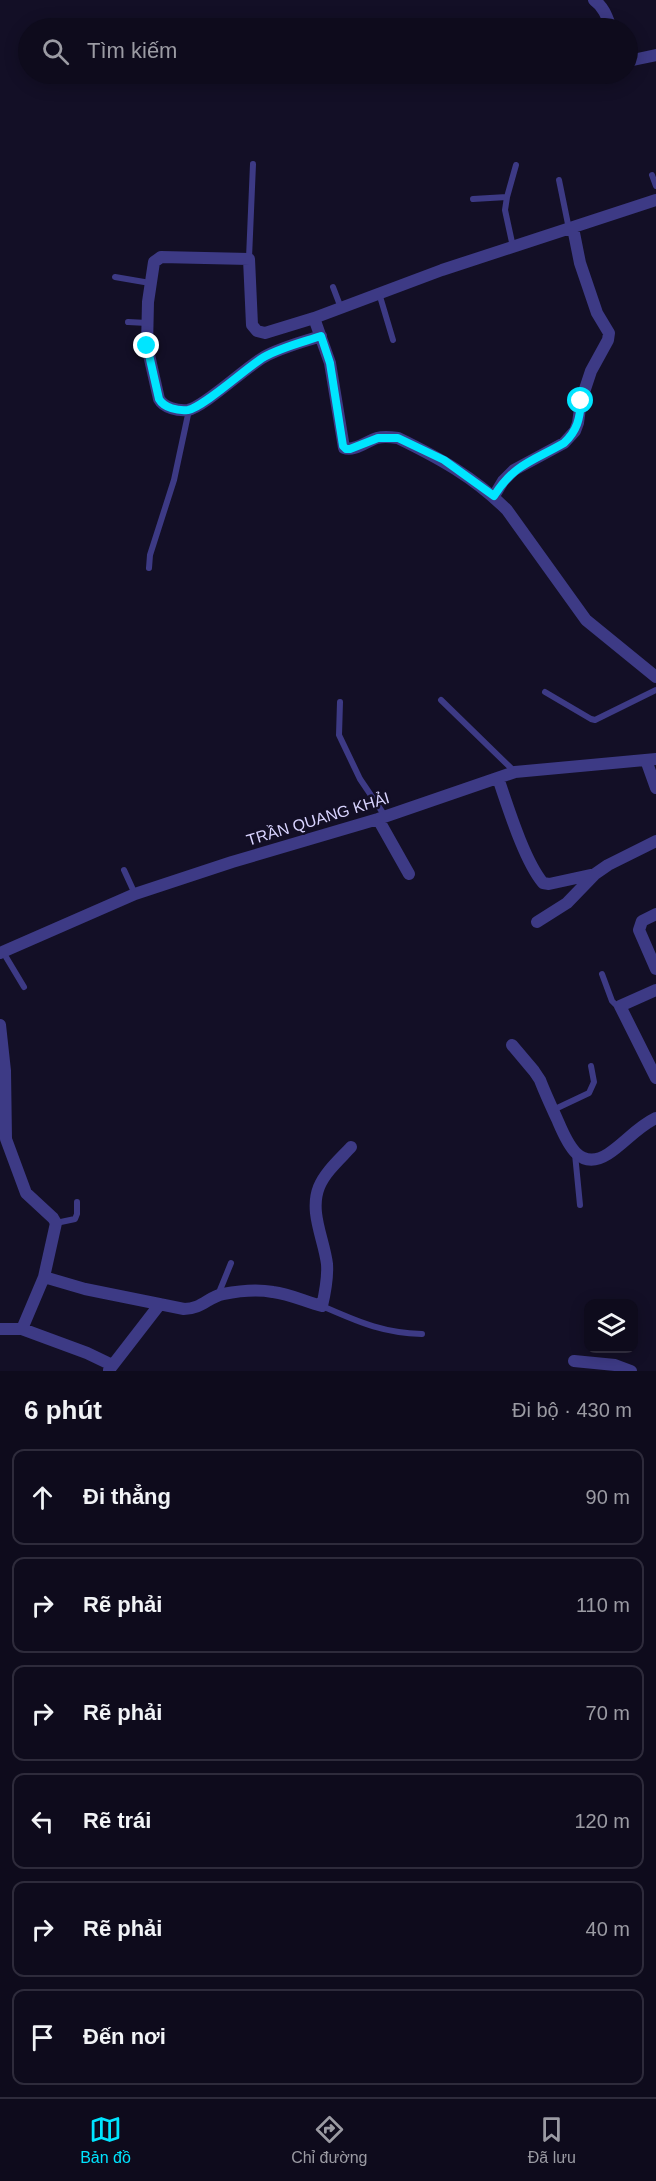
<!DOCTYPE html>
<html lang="vi">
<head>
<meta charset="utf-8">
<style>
	:root { --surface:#0e0b1c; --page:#171425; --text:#f1f3f6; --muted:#9b9ba3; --line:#2e2b3b; --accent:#00e5ff }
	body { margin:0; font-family:Arial,sans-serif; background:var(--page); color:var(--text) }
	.controls { position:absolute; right:18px; bottom:18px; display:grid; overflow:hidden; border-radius:12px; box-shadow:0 3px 15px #0003 }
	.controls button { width:54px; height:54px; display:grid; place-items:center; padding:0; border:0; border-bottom:2px solid var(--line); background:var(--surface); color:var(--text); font:30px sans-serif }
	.stop { position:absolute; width:18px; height:18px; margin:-14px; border:4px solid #00e5ff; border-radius:50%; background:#fff }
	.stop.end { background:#00e5ff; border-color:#fff; box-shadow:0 2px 6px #0008 }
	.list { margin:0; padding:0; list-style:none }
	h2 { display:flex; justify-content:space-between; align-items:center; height:78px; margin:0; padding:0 24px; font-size:26px }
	h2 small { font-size:20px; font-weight:400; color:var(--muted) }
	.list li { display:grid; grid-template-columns:39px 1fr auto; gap:18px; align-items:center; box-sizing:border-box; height:96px; margin:0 12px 12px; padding:0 12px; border:2px solid var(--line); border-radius:12px }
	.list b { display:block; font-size:22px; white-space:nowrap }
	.list em { font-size:20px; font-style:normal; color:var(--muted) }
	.icon { flex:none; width:33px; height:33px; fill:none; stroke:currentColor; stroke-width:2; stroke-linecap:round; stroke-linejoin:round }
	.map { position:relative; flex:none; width:656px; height:1371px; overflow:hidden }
	.search { position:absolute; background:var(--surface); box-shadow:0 3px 15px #0003; left:18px; right:18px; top:18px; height:66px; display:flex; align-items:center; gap:15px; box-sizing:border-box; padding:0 21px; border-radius:33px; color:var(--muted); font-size:22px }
	.sheet { height:726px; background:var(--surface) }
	nav { display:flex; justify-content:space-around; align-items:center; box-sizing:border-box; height:84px; border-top:2px solid var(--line); background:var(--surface); font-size:16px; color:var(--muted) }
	nav a { display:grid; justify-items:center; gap:3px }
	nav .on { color:var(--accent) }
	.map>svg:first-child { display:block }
</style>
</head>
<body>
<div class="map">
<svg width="656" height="1371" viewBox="0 0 656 1371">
	<rect width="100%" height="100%" fill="#130f26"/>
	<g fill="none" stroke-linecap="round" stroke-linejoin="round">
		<!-- lane -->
		<path stroke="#3d3a85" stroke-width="6" d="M652 175 656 186
			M559 180 569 229
			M473 199 507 197
			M513 247 505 210 507 197 516 165
			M249 258 253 164
			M115 277 150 283
			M333 287 341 308
			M379 293 393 340
			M128 322 147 323
			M149 568 150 555 174 480 189 410
			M545 692 591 719 595 720 656 690
			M441 700 515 772
			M340 702 339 735 360 779 385 816
			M124 870 135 894
			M3 952 24 987
			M602 974 612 1001 616 1005 620 1006
			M553 1110 589 1093 594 1082 591 1066
			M575 1154 580 1205
			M56 1223 75 1219 77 1214V1202
			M218 1295 231 1263
			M322 1306C359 1322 382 1333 422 1334"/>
		<!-- street -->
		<path stroke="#3d3a85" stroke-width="12" d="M594 0C604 7 607 17 611 28
			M628 61 656 55
			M314 318 330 363 344 448C354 452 367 441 377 438 384 436 391 437 398 438 439 458 474 477 507 510L586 620 656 677
			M321 336C303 342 282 347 264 357 246 367 204 407 188 410 178 411 164 408 159 399L147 346 148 302 154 262 161 257 249 259 252 325 257 331 265 333 314 318 442 270 656 200
			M494 496 503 481 514 470 564 443 575 431 578 423 581 401 591 371 608 340 609 333 597 313 580 263 573 228
			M646 760 656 788
			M498 778C508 807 524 860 543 883L549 884 595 874
			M378 819 409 874
			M656 914 642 921 639 930 656 969
			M537 922 567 903 595 874 608 865 656 841
			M0 953 135 894 232 862 378 819 515 772 656 759
			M656 990 620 1006 656 1078
			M0 1025 5 1071 6 1139 26 1193 53 1218 56 1223 44 1277 22 1329H0
			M512 1045 534 1071 540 1080C545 1093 551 1106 557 1119 566 1140 578 1173 608 1154 625 1143 637 1127 656 1118
			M44 1277 85 1289 184 1309C202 1309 208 1297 223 1294 238 1291 258 1289 273 1292 290 1294 306 1302 322 1306 325 1293 328 1278 327 1264 324 1239 309 1212 319 1187 325 1172 340 1159 351 1147
			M22 1329 87 1353 112 1365
			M574 1361 615 1365 631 1371
			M109 1370 160 1304"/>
	</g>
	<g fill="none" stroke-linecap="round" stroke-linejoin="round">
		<!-- route -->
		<path stroke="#00e5ff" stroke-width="8" d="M147 346 159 399C164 408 178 411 188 410 204 407 247 367 264 357 282 347 303 342 321 336L330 363 343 446 346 449H350L378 438H398L444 460 494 496C514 464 533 461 564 443 577 431 580 419 581 401"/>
	</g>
	<g text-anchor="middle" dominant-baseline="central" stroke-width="5" stroke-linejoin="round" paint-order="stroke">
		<!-- street labels -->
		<g font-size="16" fill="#d9d4ff" stroke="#130f26">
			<text transform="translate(318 819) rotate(-17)">TRẦN QUANG KHẢI</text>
		</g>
	</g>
</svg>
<div class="controls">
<button><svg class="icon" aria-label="layers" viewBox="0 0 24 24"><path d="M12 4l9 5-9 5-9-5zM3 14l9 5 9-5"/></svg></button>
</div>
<div class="stop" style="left:581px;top:401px"></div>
<div class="stop end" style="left:147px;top:346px"></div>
<div class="search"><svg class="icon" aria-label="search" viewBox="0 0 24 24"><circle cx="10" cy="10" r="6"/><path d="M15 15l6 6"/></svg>Tìm kiếm</div>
</div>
<section class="sheet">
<h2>6 phút<small>Đi bộ · 430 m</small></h2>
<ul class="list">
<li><svg class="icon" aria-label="ahead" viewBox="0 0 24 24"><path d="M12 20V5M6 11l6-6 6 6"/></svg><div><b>Đi thẳng</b></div><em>90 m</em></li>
<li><svg class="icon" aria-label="right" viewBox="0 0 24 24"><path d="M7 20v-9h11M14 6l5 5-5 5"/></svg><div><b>Rẽ phải</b></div><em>110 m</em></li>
<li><svg class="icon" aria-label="right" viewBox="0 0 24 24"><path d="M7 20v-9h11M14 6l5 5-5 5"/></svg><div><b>Rẽ phải</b></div><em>70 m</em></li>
<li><svg class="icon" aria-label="left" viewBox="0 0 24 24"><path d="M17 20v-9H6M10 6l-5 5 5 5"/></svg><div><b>Rẽ trái</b></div><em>120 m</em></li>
<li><svg class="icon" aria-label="right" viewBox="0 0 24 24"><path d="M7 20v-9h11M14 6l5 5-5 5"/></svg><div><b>Rẽ phải</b></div><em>40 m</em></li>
<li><svg class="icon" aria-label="arrive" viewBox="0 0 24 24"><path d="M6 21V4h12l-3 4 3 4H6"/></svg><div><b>Đến nơi</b></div></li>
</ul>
</section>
<nav>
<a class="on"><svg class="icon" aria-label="map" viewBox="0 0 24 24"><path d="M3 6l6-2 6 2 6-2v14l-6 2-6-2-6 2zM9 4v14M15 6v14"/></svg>Bản đồ</a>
<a><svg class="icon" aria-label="directions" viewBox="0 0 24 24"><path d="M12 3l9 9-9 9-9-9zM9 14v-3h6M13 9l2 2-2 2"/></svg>Chỉ đường</a>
<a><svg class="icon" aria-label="saved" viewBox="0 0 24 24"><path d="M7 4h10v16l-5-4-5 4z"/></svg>Đã lưu</a>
</nav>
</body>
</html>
